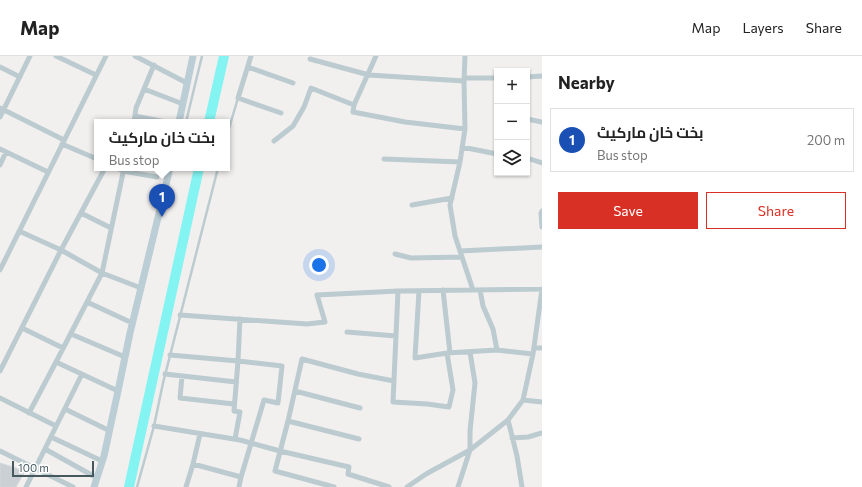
<!DOCTYPE html>
<html lang="en">
<head>
<meta charset="utf-8">
<style>
	:root { --surface:#fff; --page:#f6f6f6; --text:#222; --muted:#767676; --line:#e0e0e0; --accent:#d93025 }
	body { margin:0; font-family:Commissioner,Cairo,sans-serif; background:var(--page); color:var(--text) }
	.controls { position:absolute; right:12px; top:12px; display:grid; overflow:hidden; border-radius:0px; box-shadow:0 1px 3px #0004 }
	.controls button { width:36px; height:36px; display:grid; place-items:center; padding:0; border:0; border-bottom:1px solid var(--line); background:var(--surface); color:var(--text); font:20px sans-serif }
	.scale { position:absolute; left:12px; bottom:10px; width:82px; box-sizing:border-box; padding-left:4px; border:2px solid #45585e; border-top:0; font-size:11px; line-height:14px; white-space:nowrap; color:#45585e; -webkit-text-stroke:3px #fff; paint-order:stroke }
	.you { position:absolute; left:319px; top:209px; width:14px; height:14px; margin:-10px; border:3px solid #fff; border-radius:50%; background:#1a73e8; box-shadow:0 0 0 6px #1a73e833 }
	.badge { display:grid; place-items:center; width:26px; height:26px; border-radius:50%; background:var(--accent); color:#fff; font-size:13px; font-weight:700 }
	.pin { position:absolute; translate:-50% -33px; filter:drop-shadow(0 1px 2px #0008) }
	.pin::after { content:''; position:absolute; top:21px; width:14px; height:12px; background:inherit; clip-path:polygon(0 0,100% 0,50% 100%) }
	.popup { position:absolute; left:94px; top:63px; width:136px; height:52px; box-sizing:border-box; display:grid; place-content:center; border-radius:0px; background:var(--surface); filter:drop-shadow(0 1px 3px #0005); font-size:13px; white-space:nowrap; color:var(--muted) }
	.popup b { font-size:15px; color:var(--text) }
	.popup::after { content:''; position:absolute; left:50%; top:100%; margin-left:-8px; border:8px solid transparent; border-top-color:var(--surface) }
	.list { margin:0; padding:0; list-style:none }
	h2 { display:flex; justify-content:space-between; align-items:center; height:52px; margin:0; padding:0 16px; font-size:17px }
	h2 small { font-size:13px; font-weight:400; color:var(--muted) }
	.list li { display:grid; grid-template-columns:26px 1fr auto; gap:12px; align-items:center; box-sizing:border-box; height:64px; margin:0 8px 8px; padding:0 8px; border:1px solid var(--line); border-radius:0px }
	.list b { display:block; font-size:15px; white-space:nowrap }
	.list p { margin:0; font-size:13px; white-space:nowrap; color:var(--muted) }
	.list em { font-size:13px; font-style:normal; color:var(--muted) }
	.actions { display:flex; gap:8px; padding:12px 16px }
	.actions a { flex:1; padding:9px 0; border:1px solid var(--accent); border-radius:0px; text-align:center; font-size:14px; color:var(--accent) }
	.actions .main { background:var(--accent); color:#fff }
	.icon { flex:none; width:22px; height:22px; fill:none; stroke:currentColor; stroke-width:2; stroke-linecap:round; stroke-linejoin:round }
	.map { position:relative; flex:none; width:542px; height:431px; overflow:hidden }
	header { display:flex; align-items:center; gap:24px; box-sizing:border-box; height:56px; padding:0 20px; background:var(--surface); border-bottom:1px solid var(--line) }
	header strong { font-size:19px }
	nav { display:flex; gap:22px; margin-inline-start:auto; font-size:14px }
	main { display:flex }
	aside { flex:1; background:var(--surface) }
	.map>svg:first-child { display:block }
</style>
</head>
<body>
<header>
<strong>Map</strong>
<nav><a>Map</a><a>Layers</a><a>Share</a></nav>
</header>
<main>
<div class="map">
<svg width="542" height="431" viewBox="0 0 542 431">
	<rect width="100%" height="100%" fill="#f2efef"/>
	<g fill="none" stroke-linecap="round" stroke-linejoin="round">
		<!-- river -->
		<path stroke="#83f4f1" stroke-width="10" d="M209 66 224 0
			M129 431 199 112"/>
	</g>
	<!-- building -->
	<path fill="#cad0d4" stroke="#d2d7db" d="M0 407 25 415 16 431H0Z"/>
	<g fill="none" stroke-linecap="round" stroke-linejoin="round">
		<!-- lane -->
		<path stroke="#bbcbcf" stroke-width="2.5" d="M186 66 202 0
			M227 79 238 42
			M137 431 154 370 163 327 218 112"/>
		<!-- street -->
		<path stroke="#bbcbcf" stroke-width="5" d="M56 0 96 19
			M135 0 187 27
			M251 0 238 42 281 57
			M376 0 354 49 353 56 405 66 465 73
			M465 0 464 25 465 73 460 106 450 149 455 180 473 234
			M310 3 369 19 464 25
			M0 11 20 21
			M248 11 293 27
			M527 21 542 20
			M464 22H497
			M144 33 183 48
			M0 52 64 84
			M135 60 166 66
			M0 61 30 0
			M527 63 542 66
			M134 66 136 52 154 9
			M274 85 293 70 304 51 311 32 354 49
			M62 88 97 103
			M462 91 497 98
			M0 93 48 116
			M527 102 542 107
			M384 103 460 106
			M0 109 6 96
			M117 112 123 115 157 121
			M412 149 452 142
			M542 155 541 157 542 171
			M81 157 111 172
			M19 175 61 194 102 217 141 232
			M460 195 542 191
			M395 198 411 202 462 201
			M0 214 106 0
			M443 234 450 297
			M480 234 483 250 493 273 497 294
			M398 235 393 346 427 348 449 351 453 334 447 297 497 294 533 298
			M419 235 415 302 447 297
			M87 246 128 265
			M180 259 307 268 325 266 317 239 398 235 542 233
			M22 272 63 292
			M347 276 396 280
			M71 278 125 301
			M534 292H542
			M170 299 238 305 282 310 278 347 264 344 241 421 193 408
			M56 306 118 335
			M0 315 61 194 105 112
			M165 318 236 326
			M182 320 180 342 234 348
			M295 335 360 352
			M0 342 56 370
			M523 344 542 346
			M65 353 110 375
			M29 357 56 306 102 217 124 112
			M508 364 517 400 522 431
			M288 365 359 383
			M154 370 240 384 280 395 349 411 348 418 389 431
			M51 381 102 405
			M512 382 528 381 542 377
			M235 383 240 356 234 355 238 305 240 263
			M45 393 97 422
			M0 395 73 431
			M26 431 82 318
			M186 431 193 408 200 378
			M239 431 241 421
			M334 431 275 415 288 365 302 303 358 318 394 325
			M407 431 426 418 470 394 508 364 523 344 533 298 542 233
			M458 431 470 394V375L475 327 470 296"/>
		<!-- secondary -->
		<path stroke="#bbcdd5" stroke-width="7" d="M179 66 193 0
			M94 431 104 400 118 335 130 277 170 112"/>
	</g>
</svg>
<div class="controls">
<button>+</button>
<button>−</button>
<button><svg class="icon" aria-label="layers" viewBox="0 0 24 24"><path d="M12 4l9 5-9 5-9-5zM3 14l9 5 9-5"/></svg></button>
</div>
<div class="scale">100 m</div>
<div class="you"></div>
<div class="pin badge" style="left:162px;top:161px;background:#1a4fb4">1</div>
<div class="popup"><b>بخت خان مارکیٹ</b>Bus stop</div>
</div>
<aside>
<h2>Nearby<small></small></h2>
<ul class="list">
<li><span class="badge" style="background:#1a4fb4">1</span><div><b>بخت خان مارکیٹ</b><p>Bus stop</p></div><em>200 m</em></li>
</ul>
<div class="actions"><a class="main">Save</a><a>Share</a></div>
</aside>
</main>
</body>
</html>
